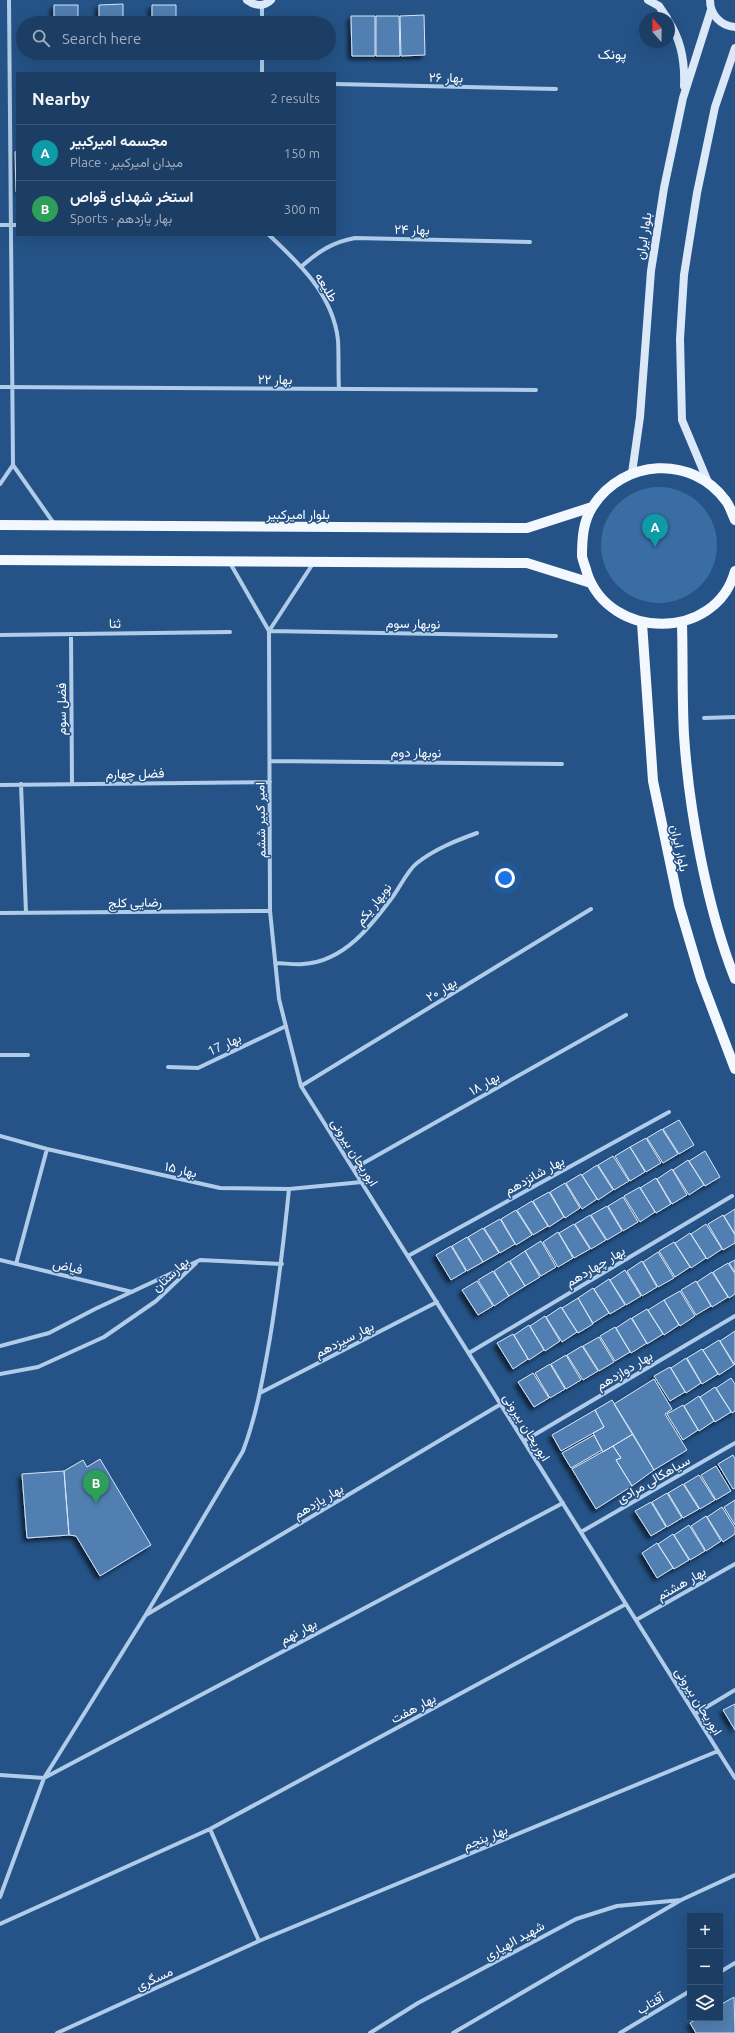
<!DOCTYPE html>
<html lang="en">
<head>
<meta charset="utf-8">
<style>
	:root { --surface:#1c3e65; --page:#29496e; --text:#f1f3f6; --muted:#a0aebf; --line:#3a5779; --accent:#f3ca75 }
	body { margin:0; font-family:Ubuntu,Vazirmatn,sans-serif; background:var(--page); color:var(--text) }
	.controls { position:absolute; right:12px; bottom:12px; display:grid; overflow:hidden; border-radius:0px; box-shadow:0 4px 16px #0002 }
	.controls button { width:36px; height:36px; display:grid; place-items:center; padding:0; border:0; border-bottom:1px solid var(--line); background:var(--surface); color:var(--text); font:20px sans-serif }
	.compass { position:absolute; left:639px; top:12px; width:36px; height:36px; border-radius:50%; background:var(--surface); box-shadow:0 4px 16px #0002; rotate:340deg }
	.you { position:absolute; left:505px; top:878px; width:14px; height:14px; margin:-10px; border:3px solid #fff; border-radius:50%; background:#1a73e8; box-shadow:0 0 0 6px #1a73e833 }
	.badge { display:grid; place-items:center; width:26px; height:26px; border-radius:50%; background:var(--accent); color:#fff; font-size:13px; font-weight:700 }
	.pin { position:absolute; translate:-50% -33px; filter:drop-shadow(0 1px 2px #0008) }
	.pin::after { content:''; position:absolute; top:21px; width:14px; height:12px; background:inherit; clip-path:polygon(0 0,100% 0,50% 100%) }
	.list { margin:0; padding:0; list-style:none }
	h2 { display:flex; justify-content:space-between; align-items:center; height:52px; margin:0; padding:0 16px; font-size:17px }
	h2 small { font-size:13px; font-weight:400; color:var(--muted) }
	.list li { display:grid; grid-template-columns:26px 1fr auto; gap:12px; align-items:center; box-sizing:border-box; height:56px; padding:0 16px; border-top:1px solid var(--line) }
	.list b { display:block; font-size:15px; white-space:nowrap }
	.list p { margin:0; font-size:13px; white-space:nowrap; color:var(--muted) }
	.list em { font-size:13px; font-style:normal; color:var(--muted) }
	.icon { flex:none; width:22px; height:22px; fill:none; stroke:currentColor; stroke-width:2; stroke-linecap:round; stroke-linejoin:round }
	.map { position:relative; flex:none; width:735px; height:2033px; overflow:hidden }
	.search { position:absolute; background:var(--surface); box-shadow:0 4px 16px #0002; left:16px; top:16px; width:320px; height:44px; display:flex; align-items:center; gap:10px; box-sizing:border-box; padding:0 14px; border-radius:22px; color:var(--muted); font-size:15px }
	.panel { position:absolute; background:var(--surface); box-shadow:0 4px 16px #0002; left:16px; top:72px; width:320px; height:164px; border-radius:0px }
	.map>svg:first-child { display:block }
</style>
</head>
<body>
<div class="map">
<svg width="735" height="2033" viewBox="0 0 735 2033">
	<defs>
		<filter id="shadow"><feDropShadow dx="-3.5" dy="3.5" stdDeviation="2" flood-color="#0009"/></filter>
	</defs>
	<rect width="100%" height="100%" fill="#255387"/>
	<!-- green -->
	<path fill="#396da4" d="M601 545a58 58 0 1 1 116 0a58 58 0 1 1-116 0Z"/>
	<!-- building -->
	<path fill="#517fb1" stroke="#d4e5f7" filter="url(#shadow)" d="M123 4V23H99V5Z
		M54 5H78V23H54Z
		M152 5H176V23H152Z
		M424 15 425 55 401 56 400 16Z
		M351 16H375V56H352Z
		M376 16H399L400 56H376Z
		M17 151V192H16L15 152Z
		M679 1120 694 1145 679 1154 663 1129Z
		M662 1129 678 1154 663 1163 647 1138Z
		M646 1138 661 1163 646 1172 630 1147Z
		M630 1147 645 1172 630 1181 615 1156Z
		M705 1151 720 1177 705 1186 689 1161Z
		M613 1156 629 1181 614 1190 598 1165Z
		M688 1160 704 1185 689 1195 673 1170Z
		M597 1165 613 1190 598 1200 582 1175Z
		M672 1169 687 1195 672 1204 657 1179Z
		M581 1174 597 1199 582 1209 566 1183Z
		M656 1178 671 1204 656 1213 640 1188Z
		M565 1183 580 1208 565 1218 550 1192Z
		M640 1187 655 1212 640 1222 624 1196Z
		M549 1192 564 1217 549 1227 533 1201Z
		M623 1197 638 1222 623 1231 608 1206Z
		M532 1201 548 1226 533 1235 517 1210Z
		M607 1206 622 1231 607 1240 591 1215Z
		M735 1209V1234L724 1216Z
		M516 1210 532 1235 516 1245 501 1219Z
		M590 1215 606 1240 591 1249 575 1224Z
		M723 1215 735 1235V1243L723 1250 708 1224Z
		M500 1219 515 1244 500 1253 484 1228Z
		M574 1224 590 1249 574 1258 559 1233Z
		M706 1224 722 1249 707 1259 691 1234Z
		M483 1228 499 1253 483 1262 468 1237Z
		M558 1232 573 1258 558 1267 543 1242Z
		M690 1233 706 1258 691 1268 675 1243Z
		M467 1237 483 1262 467 1271 452 1246Z
		M541 1241 556 1267 541 1276 525 1251Z
		M674 1242 690 1267 675 1277 659 1251Z
		M451 1246 466 1271 451 1280 436 1255Z
		M525 1251 540 1277 525 1286 510 1261Z
		M658 1252 674 1278 658 1287 643 1262Z
		M735 1260V1272L729 1263Z
		M509 1261 525 1286 509 1296 494 1271Z
		M642 1261 657 1287 642 1296 627 1271Z
		M728 1263 735 1274V1294L729 1298 713 1272Z
		M625 1270 641 1296 626 1305 610 1280Z
		M493 1271 509 1296 494 1306 478 1280Z
		M712 1272 728 1297 712 1307 697 1282Z
		M609 1279 625 1305 610 1314 594 1289Z
		M477 1281 493 1306 478 1315 462 1290Z
		M696 1281 711 1306 696 1315 681 1290Z
		M593 1288 609 1313 593 1323 578 1298Z
		M680 1291 695 1316 680 1326 664 1300Z
		M578 1298 593 1324 578 1333 562 1308Z
		M664 1300 679 1325 664 1335 648 1310Z
		M561 1307 577 1332 562 1342 546 1317Z
		M647 1309 663 1334 647 1344 632 1318Z
		M545 1316 560 1341 545 1351 530 1326Z
		M631 1318 647 1343 631 1353 616 1328Z
		M529 1325 544 1350 529 1360 514 1335Z
		M615 1327 630 1352 615 1361 600 1336Z
		M735 1331V1365L720 1341Z
		M513 1334 528 1359 513 1369 497 1343Z
		M599 1337 614 1362 599 1371 583 1346Z
		M719 1340 734 1365 719 1375 703 1350Z
		M582 1346 598 1371 583 1380 567 1355Z
		M702 1349 718 1374 702 1384 687 1358Z
		M566 1355 581 1380 566 1389 551 1364Z
		M686 1358 701 1383 686 1393 671 1368Z
		M550 1364 565 1389 550 1398 535 1373Z
		M670 1367 685 1392 670 1401 654 1376Z
		M533 1373 549 1398 534 1407 518 1382Z
		M731 1378 735 1384V1411L732 1413 716 1388Z
		M654 1379 672 1409 665 1414 687 1450 654 1470 614 1404Z
		M715 1387 731 1412 715 1422 700 1397Z
		M699 1396 714 1421 699 1431 684 1406Z
		M612 1400 633 1434 603 1452 593 1433 604 1427 595 1410Z
		M683 1405 698 1430 683 1440 667 1414Z
		M595 1410 604 1427 561 1451 552 1435Z
		M633 1434 654 1470 632 1486 616 1460 621 1458 613 1446Z
		M594 1435 602 1450 571 1468 562 1453Z
		M613 1446 621 1458 616 1460 632 1486 596 1509 572 1469Z
		M733 1455 735 1459V1488L733 1489 718 1464Z
		M100 1459 151 1545 100 1576 76 1536 69 1535 64 1471 83 1460 87 1467Z
		M716 1466 731 1491 716 1500 701 1475Z
		M64 1471 69 1535 27 1538 22 1474Z
		M699 1475 715 1500 700 1509 684 1484Z
		M683 1484 699 1509 683 1518 668 1493Z
		M667 1493 682 1518 667 1527 652 1502Z
		M735 1500V1525L724 1507Z
		M651 1502 666 1527 651 1536 635 1511Z
		M722 1507 735 1528V1534L723 1542 707 1517Z
		M706 1516 721 1541 706 1551 691 1526Z
		M689 1525 705 1551 690 1560 674 1535Z
		M673 1534 689 1560 674 1569 658 1544Z
		M657 1543 673 1568 657 1578 642 1553Z
		M735 1704V1730L723 1710Z
		M734 1997 735 2033H696L690 2023 698 2018H720V2005Z"/>
	<g fill="none" stroke-linecap="round" stroke-linejoin="round">
		<!-- street -->
		<path stroke="#b0cce9" stroke-width="4" d="M9 0 13 465 55 525
			M262 23V5
			M262 73V53
			M335 84 556 89
			M0 225H17
			M269 235C300 264 333 295 338 340 339 356 338 373 339 389
			M302 266C319 251 333 242 355 238L530 242
			M0 387 536 390
			M0 484 13 465
			M230 563 269 631 270 911 279 999 301 1086 735 1778
			M269 631 556 636
			M269 631 314 562
			M71 634 72 784
			M0 635 230 632
			M704 718 735 717
			M270 761 562 764
			M21 784 26 913
			M0 785 270 782
			M0 913 270 911
			M275 963C284 963 294 965 303 964 344 962 372 925 394 895 401 885 408 870 417 863 435 849 455 841 477 833
			M0 1055H28
			M168 1067 198 1068 286 1026
			M301 1086 591 909
			M0 1136 47 1149 220 1188 289 1189 362 1182
			M353 1169 626 1015
			M408 1256 669 1112
			M0 1260 132 1292
			M16 1264 47 1149
			M0 1346 49 1333 95 1309 200 1260 282 1264
			M469 1353 732 1196
			M0 1374 38 1367 104 1337 156 1301 196 1263
			M260 1393 437 1302
			M524 1441 735 1316
			M581 1532 735 1443
			M146 1615 501 1404
			M636 1620 735 1564
			M695 1714 735 1690
			M0 1775 44 1778 563 1503
			M210 1829 259 1941
			M0 1897 44 1778 145 1616 243 1451C257 1414 263 1377 270 1338 278 1289 284 1239 289 1189
			M0 1924 210 1829 626 1604
			M720 1972 735 1963
			M57 2033 259 1941 718 1751
			M370 2033 418 2003 576 1919 617 1906 681 1900
			M453 2033 681 1900 735 1875
			M620 2033 690 1991"/>
		<!-- secondary -->
		<path stroke="#dbe8f7" stroke-width="8" d="M247 0C255 6 264 7 271 0
			M648 0 659 6 667 18
			M710 0C710 15 721 26 735 27
			M669 22C681 40 685 64 684 86
			M632 473 640 417 651 271 664 188 683 98 711 10
			M708 482 682 420 680 339 684 275 697 193 715 107 735 48"/>
		<!-- primary -->
		<path stroke="#f3f8fe" stroke-width="10" d="M735 520C732 514 730 506 726 501 692 454 623 459 593 506 583 521 582 539 582 556 583 562 586 568 587 573 610 641 716 641 735 571
			M0 525 527 528 592 507
			M0 560 527 563 591 583
			M682 622C683 660 682 698 684 735 689 811 707 908 735 979
			M642 623 653 781 679 905 701 979 735 1069"/>
	</g>
	<g text-anchor="middle" dominant-baseline="central" stroke-width="3" stroke-linejoin="round" paint-order="stroke">
		<!-- street labels -->
		<g font-size="13" fill="#fff" stroke="#255387">
			<text transform="translate(446 77) rotate(1)">بهار ۲۶</text>
			<text transform="translate(412 229) rotate(1)">بهار ۲۴</text>
			<text transform="translate(643 236) rotate(-81)">بلوار ایران</text>
			<text transform="translate(327 287) rotate(59)">طلیعه</text>
			<text x="275" y="379">بهار ۲۲</text>
			<text x="298" y="514">بلوار امیرکبیر</text>
			<text transform="translate(115 623) rotate(-1)">ثنا</text>
			<text transform="translate(413 623) rotate(1)">نوبهار سوم</text>
			<text transform="translate(61 709) rotate(-90)">فضل سوم</text>
			<text transform="translate(416 752) rotate(1)">نوبهار دوم</text>
			<text transform="translate(135 773) rotate(-1)">فضل چهارم</text>
			<text transform="translate(260 820) rotate(-91)">امیر کبیر ششم</text>
			<text transform="translate(680 848) rotate(78)">بلوار ایران</text>
			<text transform="translate(135 902) rotate(-1)">رضایی کلج</text>
			<text transform="translate(373 904) rotate(-52)">نوبهار یکم</text>
			<text transform="translate(441 989) rotate(-32)">بهار ۲۰</text>
			<text transform="translate(224 1044) rotate(-25)">بهار 17</text>
			<text transform="translate(484 1083) rotate(-30)">بهار ۱۸</text>
			<text transform="translate(355 1152) rotate(58)">ابوریحان بیرونی</text>
			<text transform="translate(181 1169) rotate(13)">بهار ۱۵</text>
			<text transform="translate(534 1175) rotate(-29)">بهار شانزدهم</text>
			<text transform="translate(68 1266) rotate(13)">فیاض</text>
			<text transform="translate(595 1266) rotate(-31)">بهار چهاردهم</text>
			<text transform="translate(170 1274) rotate(-43)">بهارستان</text>
			<text transform="translate(344 1339) rotate(-27)">بهار سیزدهم</text>
			<text transform="translate(624 1370) rotate(-31)">بهار دوازدهم</text>
			<text transform="translate(527 1427) rotate(58)">ابوریحان بیرونی</text>
			<text transform="translate(653 1479) rotate(-30)">سیاهکالی مرادی</text>
			<text transform="translate(318 1501) rotate(-31)">بهار یازدهم</text>
			<text transform="translate(681 1583) rotate(-30)">بهار هشتم</text>
			<text transform="translate(298 1631) rotate(-28)">بهار نهم</text>
			<text transform="translate(699 1701) rotate(58)">ابوریحان بیرونی</text>
			<text transform="translate(413 1708) rotate(-28)">بهار هفت</text>
			<text transform="translate(485 1837) rotate(-22)">بهار پنجم</text>
			<text transform="translate(514 1940) rotate(-29)">شهید الهیاری</text>
			<text transform="translate(154 1978) rotate(-25)">مسگری</text>
			<text transform="translate(650 2003) rotate(-31)">آفتاب</text>
		</g>
		<!-- neighbourhood labels -->
		<g font-size="14" fill="#fff" stroke="#255387">
			<text x="612" y="54">پونک</text>
		</g>
	</g>
</svg>
<div class="controls">
<button>+</button>
<button>−</button>
<button><svg class="icon" aria-label="layers" viewBox="0 0 24 24"><path d="M12 4l9 5-9 5-9-5zM3 14l9 5 9-5"/></svg></button>
</div>
<svg class="compass" viewBox="-18 -18 36 36"><path d="M0-13l5 13h-10z" fill="#e53935"/><path d="M0 13l5-13h-10z" fill="#a0aebf"/></svg>
<div class="you"></div>
<div class="pin badge" style="left:655px;top:547px;background:#0f9aa8">A</div>
<div class="pin badge" style="left:96px;top:1503px;background:#2e9e5b">B</div>
<div class="search"><svg class="icon" aria-label="search" viewBox="0 0 24 24"><circle cx="10" cy="10" r="6"/><path d="M15 15l6 6"/></svg>Search here</div>
<section class="panel">
<h2>Nearby<small>2 results</small></h2>
<ul class="list">
<li><span class="badge" style="background:#0f9aa8">A</span><div><b>مجسمه امیرکبیر</b><p>Place · میدان امیرکبیر</p></div><em>150 m</em></li>
<li><span class="badge" style="background:#2e9e5b">B</span><div><b>استخر شهدای قواص</b><p>Sports · بهار یازدهم</p></div><em>300 m</em></li>
</ul>
</section>
</div>
</body>
</html>
